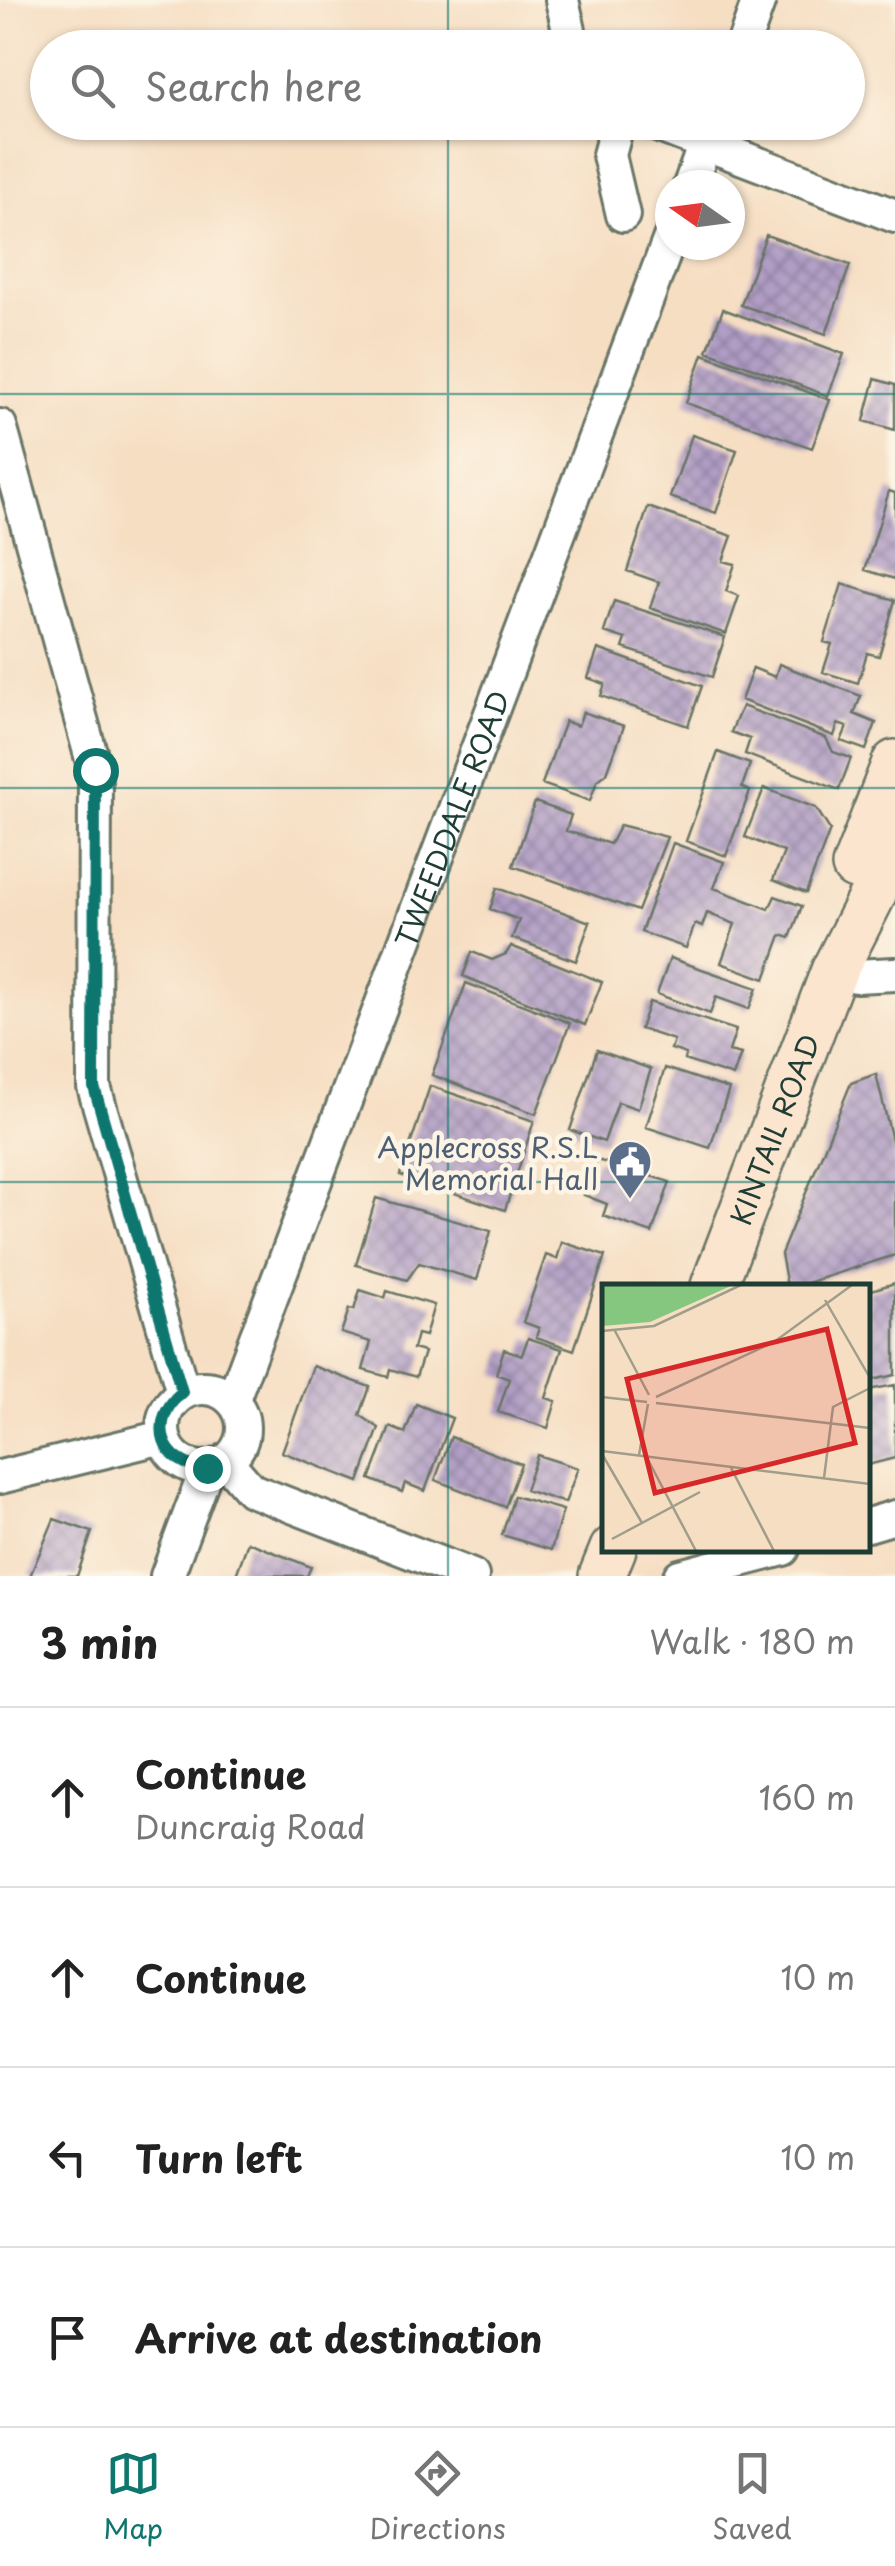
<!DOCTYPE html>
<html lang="en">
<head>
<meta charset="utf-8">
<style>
	:root { --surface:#fff; --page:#f6f6f6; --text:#222; --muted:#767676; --line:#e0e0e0; --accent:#0f766e }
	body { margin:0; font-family:"Playpen Sans",sans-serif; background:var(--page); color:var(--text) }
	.compass { position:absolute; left:655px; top:170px; width:90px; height:90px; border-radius:50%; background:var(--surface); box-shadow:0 2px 8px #0004; rotate:284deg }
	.stop { position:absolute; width:30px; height:30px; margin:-22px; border:8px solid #0f766e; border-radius:50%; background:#fff }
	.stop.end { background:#0f766e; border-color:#fff; box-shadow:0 2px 10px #0008 }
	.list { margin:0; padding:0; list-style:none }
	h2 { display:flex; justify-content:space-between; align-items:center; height:130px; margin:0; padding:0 40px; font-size:42px }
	h2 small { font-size:32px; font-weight:400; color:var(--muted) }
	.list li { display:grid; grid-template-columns:65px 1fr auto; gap:30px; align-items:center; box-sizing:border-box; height:180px; padding:0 40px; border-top:2px solid var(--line) }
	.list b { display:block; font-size:38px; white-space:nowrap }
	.list p { margin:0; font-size:32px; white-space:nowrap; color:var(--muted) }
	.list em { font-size:32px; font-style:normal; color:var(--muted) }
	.icon { flex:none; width:55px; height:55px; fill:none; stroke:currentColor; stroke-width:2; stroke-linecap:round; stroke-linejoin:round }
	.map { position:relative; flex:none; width:895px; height:1576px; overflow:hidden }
	.search { position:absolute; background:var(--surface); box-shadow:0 2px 8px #0004; left:30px; right:30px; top:30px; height:110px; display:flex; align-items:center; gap:25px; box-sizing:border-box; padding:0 35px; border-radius:55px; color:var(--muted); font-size:38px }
	.sheet { height:850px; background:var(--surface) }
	nav { display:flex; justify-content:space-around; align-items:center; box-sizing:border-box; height:140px; border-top:2px solid var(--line); background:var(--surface); font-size:28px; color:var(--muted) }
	nav a { display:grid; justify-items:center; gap:5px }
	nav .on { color:var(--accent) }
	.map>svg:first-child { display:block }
</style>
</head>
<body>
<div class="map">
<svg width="895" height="1576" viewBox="0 0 895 1576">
	<defs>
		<pattern id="building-cross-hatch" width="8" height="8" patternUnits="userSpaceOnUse" patternTransform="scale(2.5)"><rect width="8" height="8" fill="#b19dc5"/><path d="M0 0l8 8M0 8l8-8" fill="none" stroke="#8f81a1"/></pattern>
	</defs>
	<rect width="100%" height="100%" fill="#fcf5e5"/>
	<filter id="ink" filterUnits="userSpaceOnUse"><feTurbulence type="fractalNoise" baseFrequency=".01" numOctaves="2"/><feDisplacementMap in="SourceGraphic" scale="20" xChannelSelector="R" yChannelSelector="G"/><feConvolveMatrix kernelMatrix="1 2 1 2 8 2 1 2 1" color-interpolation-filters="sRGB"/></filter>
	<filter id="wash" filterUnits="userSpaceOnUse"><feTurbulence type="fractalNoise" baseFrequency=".0048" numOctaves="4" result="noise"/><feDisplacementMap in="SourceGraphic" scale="40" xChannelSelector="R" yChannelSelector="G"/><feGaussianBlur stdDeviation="2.25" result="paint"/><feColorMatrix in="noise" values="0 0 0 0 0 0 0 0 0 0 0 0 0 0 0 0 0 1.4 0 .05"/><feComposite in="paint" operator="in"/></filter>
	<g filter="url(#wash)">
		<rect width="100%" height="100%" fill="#f6dec3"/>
		<g id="blocks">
			<!-- building -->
			<path fill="url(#building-cross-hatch)" d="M766 235 850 265 826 334 741 305Z
				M723 309 844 354 828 396 707 351Z
				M703 354 830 400 812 448 686 403Z
				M875 379 895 385V430L864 421Z
				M692 435 737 450 716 513 670 497Z
				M889 491 895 493V579L865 570Z
				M648 507 732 536 723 561 735 564 726 591 739 596 726 634 650 608 659 582 627 571Z
				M842 584 895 600 879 656 867 653 858 683 823 672 832 644 824 642Z
				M614 601 725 637 712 677 623 648 626 639 604 632Z
				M598 649 702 686 688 726 601 696 605 684 588 678Z
				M779 664 861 696 854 714 876 723 866 750 841 741 847 727 838 724 834 736 741 700 753 668 775 677Z
				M742 706 826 738 833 752 851 758 839 790 745 754 750 739 731 732Z
				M583 712 624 726 607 773 597 781 590 801 542 784 565 721 578 726Z
				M718 752 750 764 742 787 750 791 726 856 686 841Z
				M764 788 816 808 830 830 806 893 773 880 784 852 745 837Z
				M535 802 571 815 566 831 610 844 620 825 667 837 638 911 513 866Z
				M673 843 724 862 714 888 769 909 775 896 802 906 790 938 781 935 765 979 721 963 735 924 707 913 702 927 695 924 686 948 641 932Z
				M497 888 590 922 576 961 512 938 519 920 490 909Z
				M511 946 602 982 585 1025 463 976 472 952 492 960 506 954Z
				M670 958 757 988 749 1009 716 997 710 1014 657 994Z
				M466 983 570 1023 536 1114 432 1075Z
				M649 1002 736 1030 729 1051 741 1054 733 1076 684 1060 686 1054 671 1049 674 1040 640 1029Z
				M597 1050 651 1069 638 1109 618 1102 604 1142 570 1130Z
				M665 1068 729 1089 710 1148 646 1127Z
				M876 1074 895 1153V1255L798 1286H787L781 1254 851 1083Z
				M430 1086 534 1121 505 1210 400 1175Z
				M597 1160 670 1182 652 1233 603 1216 607 1204 584 1195Z
				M376 1198 491 1231 477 1280 419 1263 407 1280 356 1265Z
				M562 1242 605 1256 574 1350 536 1337 539 1328 523 1322 546 1255 557 1259Z
				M895 1283V1375L868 1381V1291Z
				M360 1290 385 1298 387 1291 434 1305 425 1336 417 1334 413 1349 424 1352 416 1377 390 1369 388 1377 363 1370 371 1342 341 1333 349 1309 354 1310Z
				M528 1338 562 1349 546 1398 556 1401 548 1428 498 1412 509 1379 496 1374 504 1349 522 1355Z
				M313 1366 370 1387 360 1415 379 1428 359 1482 282 1452Z
				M895 1385V1458L868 1465V1390Z
				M416 1404 452 1418 425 1491 405 1483 402 1492 370 1479 390 1427 405 1433Z
				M451 1437 521 1464 505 1507 435 1480Z
				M537 1455 578 1468 565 1503 525 1490Z
				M514 1496 563 1510 551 1550 502 1535Z
				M54 1519 92 1532 77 1576H30Z
				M248 1542 311 1567 307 1576 236 1575Z"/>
		</g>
	</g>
	<g filter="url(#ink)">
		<use href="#blocks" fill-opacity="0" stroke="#6a7566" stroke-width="2.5"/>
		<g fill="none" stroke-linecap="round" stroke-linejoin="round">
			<defs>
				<g id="minor">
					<path d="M562 0 573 48"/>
					<path d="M742 48 759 0"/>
					<path d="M618 122 609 155 623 215"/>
					<path d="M649 122 895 216"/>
					<path d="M690 185 713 122"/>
					<path d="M0 426 95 770 94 1087 183 1392"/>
					<path d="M834 971 856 976 895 974"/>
					<circle cx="203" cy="1428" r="40"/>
					<path id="s1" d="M233 1399 670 238"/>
					<path d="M226 1461 251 1490 472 1576"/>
					<path d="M0 1477 163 1437"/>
					<path d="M868 1525 895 1517"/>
					<path d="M167 1576 207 1468"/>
					<path d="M680 1576 783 1549"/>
				</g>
				<g id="secondary">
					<path d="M855 866 895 763"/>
					<path id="s2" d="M714 1286 834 971 873 894 895 836"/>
					<path d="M602 1576 613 1549"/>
				</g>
			</defs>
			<!-- minor casing -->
			<use href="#minor" stroke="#6a7566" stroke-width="38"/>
			<!-- secondary casing -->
			<use href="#secondary" stroke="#6a7566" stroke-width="50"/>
			<!-- minor -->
			<use href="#minor" stroke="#fff" stroke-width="32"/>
			<!-- secondary -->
			<use href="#secondary" stroke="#fce5cf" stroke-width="45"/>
		</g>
	</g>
	<g fill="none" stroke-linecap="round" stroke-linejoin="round" filter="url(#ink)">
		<!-- route -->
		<path stroke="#0f766e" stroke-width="12" d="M95 770 94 1087 182 1392C147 1421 161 1466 207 1468"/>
	</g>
	<!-- grid -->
	<path fill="none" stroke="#0f766e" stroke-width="2.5" stroke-opacity="0.55" d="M448 0V48M448 122V1576M0 394H895M0 788H895M0 1182H895"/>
	<!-- icons -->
	<defs>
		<symbol id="civic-pin" viewBox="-11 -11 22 30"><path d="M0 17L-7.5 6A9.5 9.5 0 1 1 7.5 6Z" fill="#5c6f8a" stroke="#fcf5e5"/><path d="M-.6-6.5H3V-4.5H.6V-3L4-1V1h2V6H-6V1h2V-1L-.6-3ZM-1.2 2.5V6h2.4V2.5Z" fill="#fff"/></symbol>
	</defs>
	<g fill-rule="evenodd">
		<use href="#civic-pin" x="605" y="1137" width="50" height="68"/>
	</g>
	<g text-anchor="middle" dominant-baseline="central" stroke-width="9" stroke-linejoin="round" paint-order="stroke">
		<!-- street labels -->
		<g font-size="28" fill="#1f3d34" stroke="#fcf5e5">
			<text stroke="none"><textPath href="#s1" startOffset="620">TWEEDDALE ROAD</textPath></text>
			<text stroke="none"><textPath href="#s2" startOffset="168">KINTAIL ROAD</textPath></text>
		</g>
		<!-- service labels -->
		<g font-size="28" fill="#4e5e75" stroke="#fcf5e5" text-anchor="end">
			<text x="598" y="1146">Applecross R.S.L<tspan x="598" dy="32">Memorial Hall</tspan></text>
		</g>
	</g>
	<!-- overview -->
	<g transform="translate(602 1284)">
		<rect width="268" height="268" fill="#f6dec3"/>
		<path d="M0 1H131L48 38 0 42Z" fill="#86c77f"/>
		<path fill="none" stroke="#a09e8a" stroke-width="2.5" d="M223 16 268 94M0 47 52 42 139 1M13 47 47 111M0 113 45 118M54 113 172 58 250 1M54 119 268 144M0 167 268 200M0 170 40 239M37 171 46 120M44 172 94 267M128 182 172 267M222 194 231 123 268 104M10 255 98 208"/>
		<path fill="#d62828" fill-opacity="0.15" stroke="#d62828" stroke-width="5" d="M225 45 253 159 53 209 25 95Z"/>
		<rect width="268" height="268" fill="none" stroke="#1f3d34" stroke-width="5"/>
	</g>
</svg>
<svg class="compass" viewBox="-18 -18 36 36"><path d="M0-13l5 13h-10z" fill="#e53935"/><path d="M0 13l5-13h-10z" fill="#767676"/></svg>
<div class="stop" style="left:95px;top:770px"></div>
<div class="stop end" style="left:207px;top:1468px"></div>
<div class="search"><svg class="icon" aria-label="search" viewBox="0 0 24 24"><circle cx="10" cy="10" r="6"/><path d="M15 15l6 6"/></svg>Search here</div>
</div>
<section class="sheet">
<h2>3 min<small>Walk · 180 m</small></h2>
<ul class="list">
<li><svg class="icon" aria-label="ahead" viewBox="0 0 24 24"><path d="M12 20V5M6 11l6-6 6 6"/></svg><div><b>Continue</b><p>Duncraig Road</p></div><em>160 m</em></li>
<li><svg class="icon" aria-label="ahead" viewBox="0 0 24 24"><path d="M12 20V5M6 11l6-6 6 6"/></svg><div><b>Continue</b></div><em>10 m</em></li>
<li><svg class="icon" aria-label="left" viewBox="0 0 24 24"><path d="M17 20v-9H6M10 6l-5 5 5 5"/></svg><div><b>Turn left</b></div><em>10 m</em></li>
<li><svg class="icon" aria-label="arrive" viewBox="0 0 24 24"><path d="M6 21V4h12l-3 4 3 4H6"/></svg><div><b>Arrive at destination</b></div></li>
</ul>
</section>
<nav>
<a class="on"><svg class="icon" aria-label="map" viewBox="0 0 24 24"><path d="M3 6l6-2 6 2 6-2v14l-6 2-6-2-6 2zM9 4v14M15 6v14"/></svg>Map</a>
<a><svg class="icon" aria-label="directions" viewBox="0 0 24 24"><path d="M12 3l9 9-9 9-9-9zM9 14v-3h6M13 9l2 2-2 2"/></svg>Directions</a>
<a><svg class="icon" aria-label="saved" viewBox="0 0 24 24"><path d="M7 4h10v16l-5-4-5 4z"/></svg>Saved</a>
</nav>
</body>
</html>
